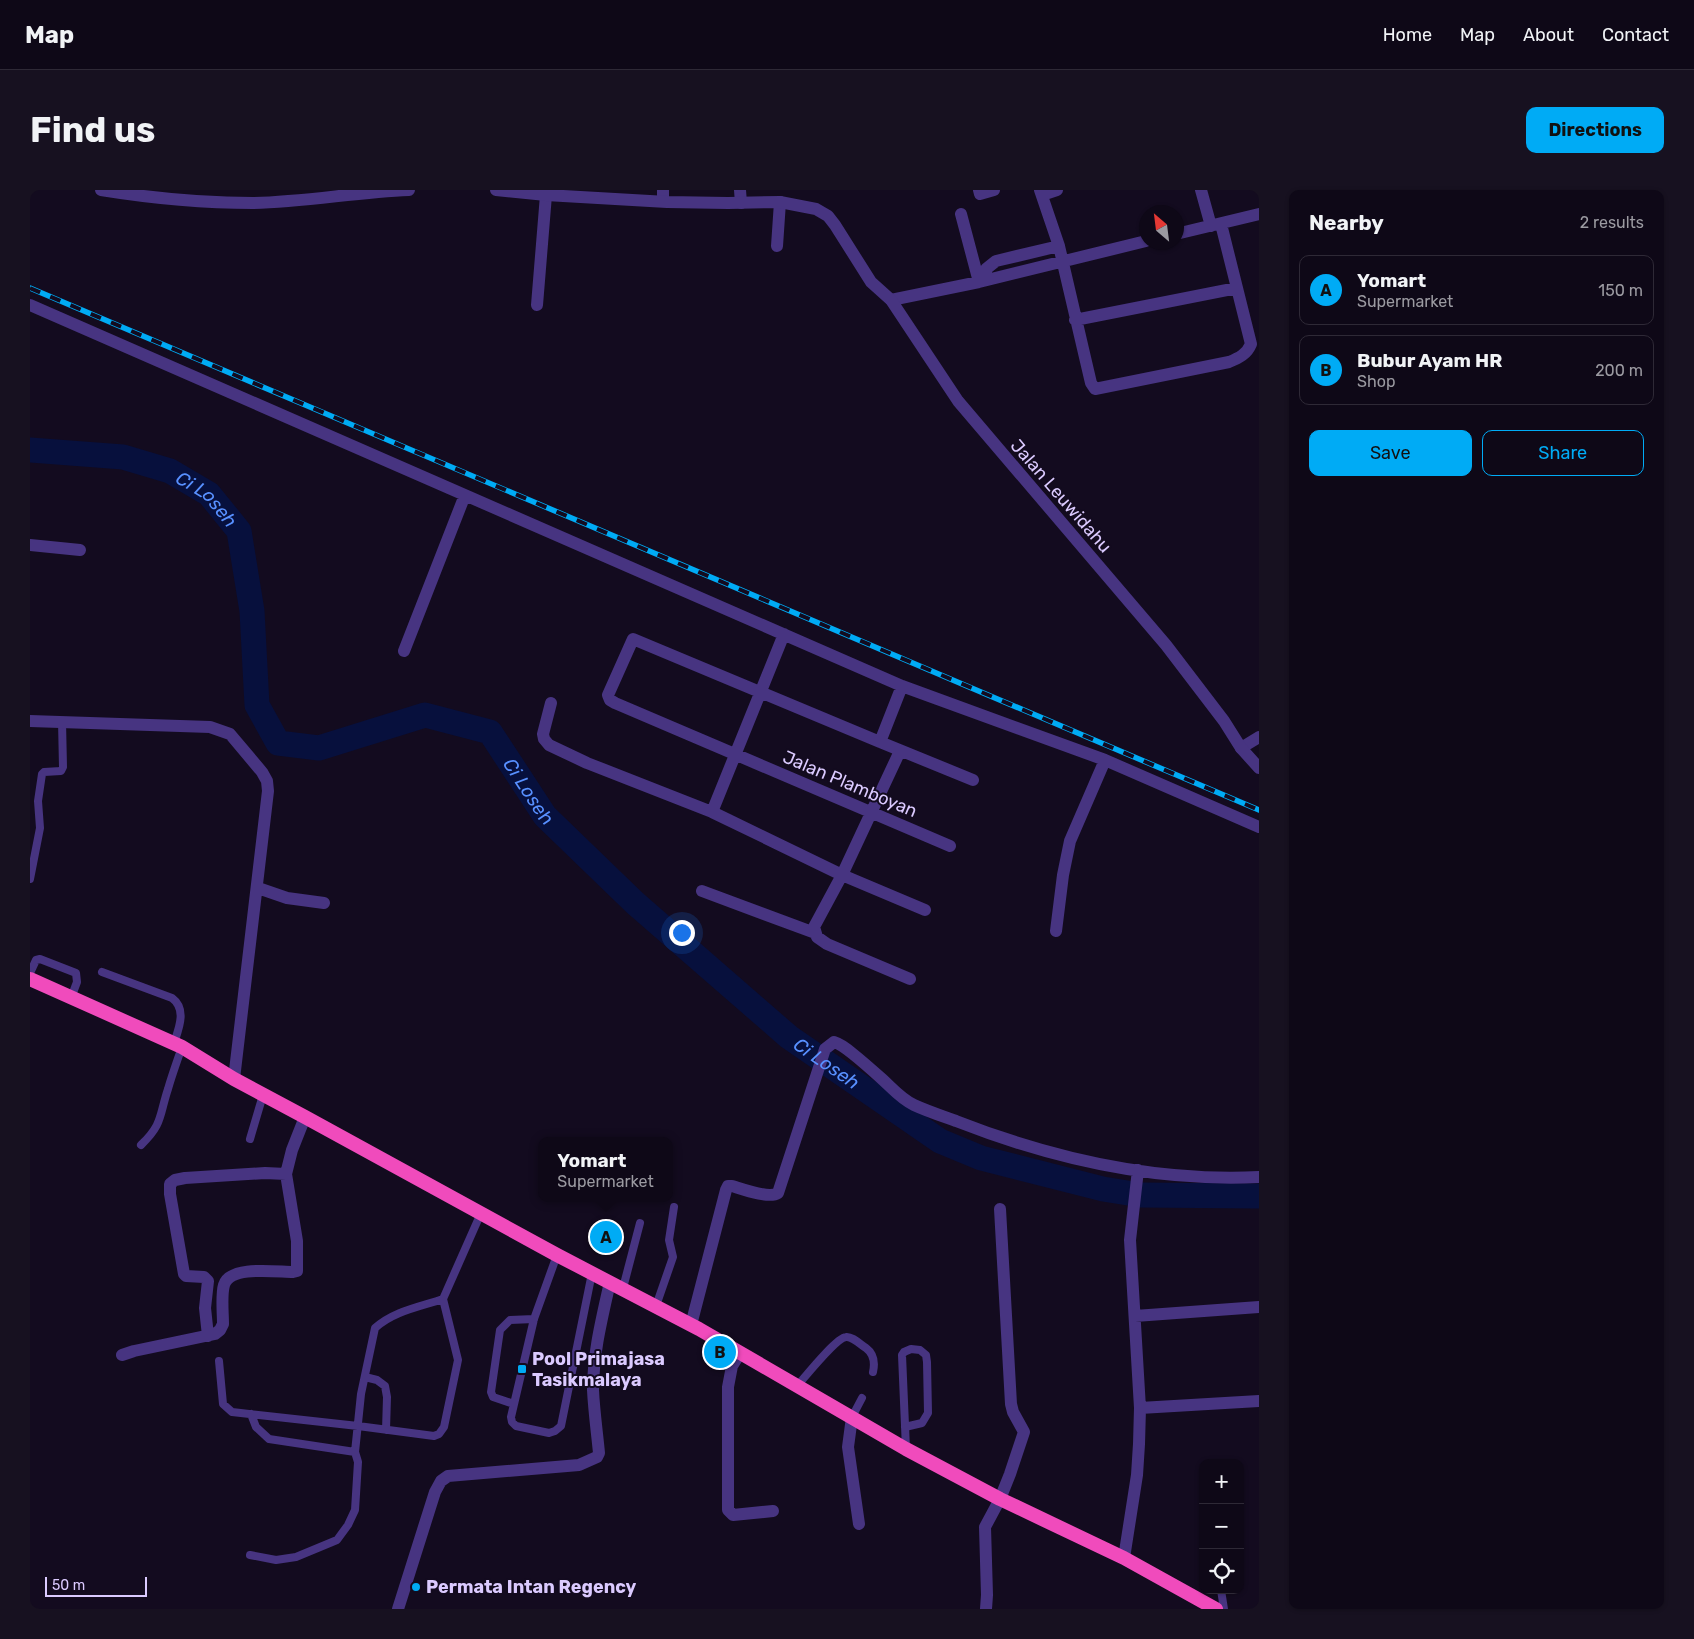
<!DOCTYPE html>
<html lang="en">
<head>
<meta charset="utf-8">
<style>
	:root { --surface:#0e0817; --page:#171120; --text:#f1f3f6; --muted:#9b9aa1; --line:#2e2936; --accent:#00abf5 }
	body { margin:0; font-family:Rubik,sans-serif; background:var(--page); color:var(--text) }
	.controls { position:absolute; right:15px; bottom:15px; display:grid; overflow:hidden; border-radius:10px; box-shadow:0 1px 4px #0004 }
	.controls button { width:45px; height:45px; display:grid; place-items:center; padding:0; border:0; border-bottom:1px solid var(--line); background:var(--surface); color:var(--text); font:25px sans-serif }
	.compass { position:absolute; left:1109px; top:15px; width:45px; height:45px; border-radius:50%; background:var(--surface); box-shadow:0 1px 4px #0004; rotate:332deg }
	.scale { position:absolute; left:15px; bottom:12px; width:102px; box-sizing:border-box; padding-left:5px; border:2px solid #dbcaff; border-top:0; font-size:14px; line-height:18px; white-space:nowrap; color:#dbcaff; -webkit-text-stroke:4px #130b1f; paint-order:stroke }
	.you { position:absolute; left:651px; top:742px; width:18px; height:18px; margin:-12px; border:4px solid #fff; border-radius:50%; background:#1a73e8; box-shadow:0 0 0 8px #1a73e833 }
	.badge { display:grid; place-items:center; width:32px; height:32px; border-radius:50%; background:var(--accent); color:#111; font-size:16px; font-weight:700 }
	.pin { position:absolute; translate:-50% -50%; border:2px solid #fff; box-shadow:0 1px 5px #0006 }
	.popup { position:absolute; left:508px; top:947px; width:135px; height:65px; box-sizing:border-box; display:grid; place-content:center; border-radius:10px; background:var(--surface); filter:drop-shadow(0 1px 4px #0005); font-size:16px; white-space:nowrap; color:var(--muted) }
	.popup b { font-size:19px; color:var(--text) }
	.popup::after { content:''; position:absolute; left:50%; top:100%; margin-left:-10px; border:10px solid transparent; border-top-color:var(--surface) }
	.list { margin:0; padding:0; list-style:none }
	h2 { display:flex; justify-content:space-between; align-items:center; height:65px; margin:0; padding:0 20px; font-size:21px }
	h2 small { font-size:16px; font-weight:400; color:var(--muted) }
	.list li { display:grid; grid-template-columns:32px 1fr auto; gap:15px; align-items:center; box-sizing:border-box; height:70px; margin:0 10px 10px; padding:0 10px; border:1px solid var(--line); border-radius:10px }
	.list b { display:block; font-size:19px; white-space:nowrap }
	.list p { margin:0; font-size:16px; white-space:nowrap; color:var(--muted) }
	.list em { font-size:16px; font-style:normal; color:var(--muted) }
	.actions { display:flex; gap:10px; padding:15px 20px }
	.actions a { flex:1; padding:11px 0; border:1px solid var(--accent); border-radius:10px; text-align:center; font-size:18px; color:var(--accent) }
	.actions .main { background:var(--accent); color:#111 }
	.icon { flex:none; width:28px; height:28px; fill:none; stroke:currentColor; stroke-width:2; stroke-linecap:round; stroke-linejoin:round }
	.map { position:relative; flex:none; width:1229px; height:1419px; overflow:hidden; border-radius:10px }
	header { display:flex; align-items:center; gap:30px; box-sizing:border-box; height:70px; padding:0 25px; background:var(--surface); border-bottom:1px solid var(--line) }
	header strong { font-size:24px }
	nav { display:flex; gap:28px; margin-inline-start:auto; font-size:18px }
	.intro { display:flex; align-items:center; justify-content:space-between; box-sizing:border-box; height:120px; padding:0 30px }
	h1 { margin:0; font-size:35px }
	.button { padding:12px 22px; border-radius:10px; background:var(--accent); color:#111; font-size:18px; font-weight:700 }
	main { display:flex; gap:30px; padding:0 30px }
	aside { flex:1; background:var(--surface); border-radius:10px; box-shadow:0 1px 4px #0004 }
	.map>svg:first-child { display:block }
</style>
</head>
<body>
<header>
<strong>Map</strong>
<nav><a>Home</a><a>Map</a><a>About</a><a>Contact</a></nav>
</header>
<div class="intro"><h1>Find us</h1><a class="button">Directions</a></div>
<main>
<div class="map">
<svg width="1229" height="1419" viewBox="0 0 1229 1419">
	<rect width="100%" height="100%" fill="#130b1f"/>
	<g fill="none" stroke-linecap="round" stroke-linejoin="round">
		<!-- river -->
		<g stroke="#07103d" stroke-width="25">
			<path id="s1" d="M0 260 93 267 140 281 179 304 209 341 222 421 227 515 248 553 289 558 395 525 460 542 515 626 605 713 759 847 910 951 951 968 1073 999 1104 1004"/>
			<path d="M1109 1005 1229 1006"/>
		</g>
		<!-- service -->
		<path stroke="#473481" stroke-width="8" d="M0 689 10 638 8 611 12 584 14 582 31 581 33 577 32 531
			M72 782 142 808C157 819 149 838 144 853
			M0 783 6 770 10 769 46 783 47 792 41 808
			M220 949 233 905
			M111 955C133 934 129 926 138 899 142 885 147 871 152 857
			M527 1065 504 1129 481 1227 482 1232 486 1236 519 1243 525 1241 531 1236 562 1083
			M593 1098 610 1033
			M626 1116 643 1067 639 1050 644 1017
			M189 1171 193 1214 202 1222 328 1236 404 1246 409 1244 414 1237 428 1170 413 1109
			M335 1187 347 1190 355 1196 357 1207 356 1240
			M767 1196C775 1187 806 1148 816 1147 822 1146 831 1155 836 1158 844 1164 845 1173 843 1182
			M484 1214 463 1207 461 1202 470 1140 480 1130 504 1129
			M221 1224 226 1237 239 1249 325 1262
			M822 1227 832 1208
			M875 1237 892 1233 898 1223 897 1172 896 1165 890 1160 881 1159 874 1162 872 1165 876 1259
			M220 1365 246 1370 266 1367 307 1350 318 1335 325 1320 328 1272 325 1262 331 1204 345 1138C364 1121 389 1117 413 1109L451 1023
			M1191 1400 1194 1419"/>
		<!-- minor -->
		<path stroke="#473481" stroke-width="12" d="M710 0 711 13
			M949 0 950 4 964 0
			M1010 0 1029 56 1061 193 1065 199 1199 172C1209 168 1217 164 1221 154L1191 34
			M1171 0 1181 36
			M1012 5 1027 0
			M633 11V0
			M931 24 949 92
			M1146 44 1229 24
			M747 56 750 12
			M956 90V79L966 71 1029 56
			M861 110 949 92 1116 51
			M0 115 872 496 1075 570 1040 651 1033 685 1026 741
			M507 115 516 5
			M1045 130 1207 98
			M0 355 50 360
			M374 461 435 305
			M872 496 850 552 943 590
			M521 513 513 544 514 549 519 555 557 573 682 622 812 685 784 737 787 747 797 754 880 789
			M0 531 180 537 200 544 232 582 237 591 238 601 204 889
			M850 552 603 449 578 505 580 510 585 513 920 656
			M1211 558 1229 547
			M870 561 812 685 895 720
			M1075 570 1229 637
			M682 622 754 444
			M228 698 257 708 294 713
			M672 701 785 743
			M1105 1126 1229 1117
			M661 1135 696 1000 698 996H702C712 999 739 1009 748 1003L795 859 804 852C811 854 817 859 823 864 833 872 842 880 852 889 862 898 871 909 884 915 897 921 912 926 926 931 1023 969 1125 992 1229 987
			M178 1146 175 1118 178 1091 174 1087 156 1086 154 1084 140 1004V994L145 990 155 988 235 983 256 984
			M710 1163 702 1176 698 1197V1320L703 1325 743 1321
			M92 1165 104 1161 185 1144 190 1140 193 1134C193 1123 191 1105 194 1095 200 1075 247 1082 263 1082L267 1081V1051L256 984 262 960 275 927
			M1110 1218 1229 1211
			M822 1227 818 1257 829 1334
			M1094 1368 1107 1285 1109 1254 1110 1218 1100 1050 1108 980
			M368 1419 405 1302 411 1291 418 1286 549 1275 567 1267 569 1263C567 1242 564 1221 563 1200 563 1163 572 1128 580 1092
			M956 1419 957 1405 955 1337 970 1309 980 1284 994 1242 983 1222 981 1214 970 1019"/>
		<!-- tertiary -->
		<path stroke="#473481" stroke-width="12" d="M71 0C121 8 172 13 223 13 275 12 327 2 379 0
			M466 0 516 5 637 12 698 13 750 12 786 19 798 26 805 35 841 92 861 110 928 211 1136 455 1194 531 1211 558 1229 578"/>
		<!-- trunk -->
		<path stroke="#f04bbc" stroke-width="14" d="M0 789 152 857 204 889 275 927 527 1065 669 1139 876 1259 970 1309 1094 1368 1186 1419"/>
		<defs>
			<path id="rail" d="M0 98 1229 620"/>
		</defs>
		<!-- rail casing -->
		<use href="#rail" stroke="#00abf5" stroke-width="5.5"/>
		<!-- rail -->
		<use href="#rail" stroke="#130b1f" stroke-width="4" stroke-dasharray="11" stroke-linecap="butt"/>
	</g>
	<!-- markers -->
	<g fill="#00abf5" stroke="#130b1f" stroke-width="2">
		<rect x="487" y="1174" width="10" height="10" rx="2.5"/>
		<circle cx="386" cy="1397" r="5"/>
	</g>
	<g text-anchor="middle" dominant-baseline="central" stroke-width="4" stroke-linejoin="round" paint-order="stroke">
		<!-- street labels -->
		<g font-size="18" fill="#dbcaff" stroke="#130b1f">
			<text transform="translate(1031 306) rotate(49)">Jalan Leuwidahu</text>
			<text transform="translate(820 594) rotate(23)">Jalan Plamboyan</text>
		</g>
		<!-- poi labels -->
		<g font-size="18" font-weight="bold" fill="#dbcaff" stroke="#130b1f" text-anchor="start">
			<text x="502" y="1169">Pool Primajasa<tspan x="502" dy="21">Tasikmalaya</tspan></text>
			<text x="396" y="1397">Permata Intan Regency</text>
		</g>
		<!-- water labels -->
		<g font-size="19" font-style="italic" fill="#5890ff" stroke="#130b1f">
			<text stroke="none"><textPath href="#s1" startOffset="189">Ci Loseh</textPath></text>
			<text stroke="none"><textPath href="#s1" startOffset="744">Ci Loseh</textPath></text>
			<text stroke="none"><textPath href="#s1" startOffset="1149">Ci Loseh</textPath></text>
		</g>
	</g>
</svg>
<div class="controls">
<button>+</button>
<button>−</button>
<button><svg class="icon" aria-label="locate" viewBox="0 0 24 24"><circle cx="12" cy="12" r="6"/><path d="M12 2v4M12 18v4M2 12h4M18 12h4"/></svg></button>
</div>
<svg class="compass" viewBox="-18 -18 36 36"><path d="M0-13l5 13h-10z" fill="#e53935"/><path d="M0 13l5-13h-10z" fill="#9b9aa1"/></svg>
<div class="scale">50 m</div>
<div class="you"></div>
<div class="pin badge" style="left:576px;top:1047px">A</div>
<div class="popup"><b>Yomart</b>Supermarket</div>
<div class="pin badge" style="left:690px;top:1162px">B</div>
</div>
<aside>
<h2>Nearby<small>2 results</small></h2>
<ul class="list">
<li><span class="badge">A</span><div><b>Yomart</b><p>Supermarket</p></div><em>150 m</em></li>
<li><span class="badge">B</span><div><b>Bubur Ayam HR</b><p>Shop</p></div><em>200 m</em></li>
</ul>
<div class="actions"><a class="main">Save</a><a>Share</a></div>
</aside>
</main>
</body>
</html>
